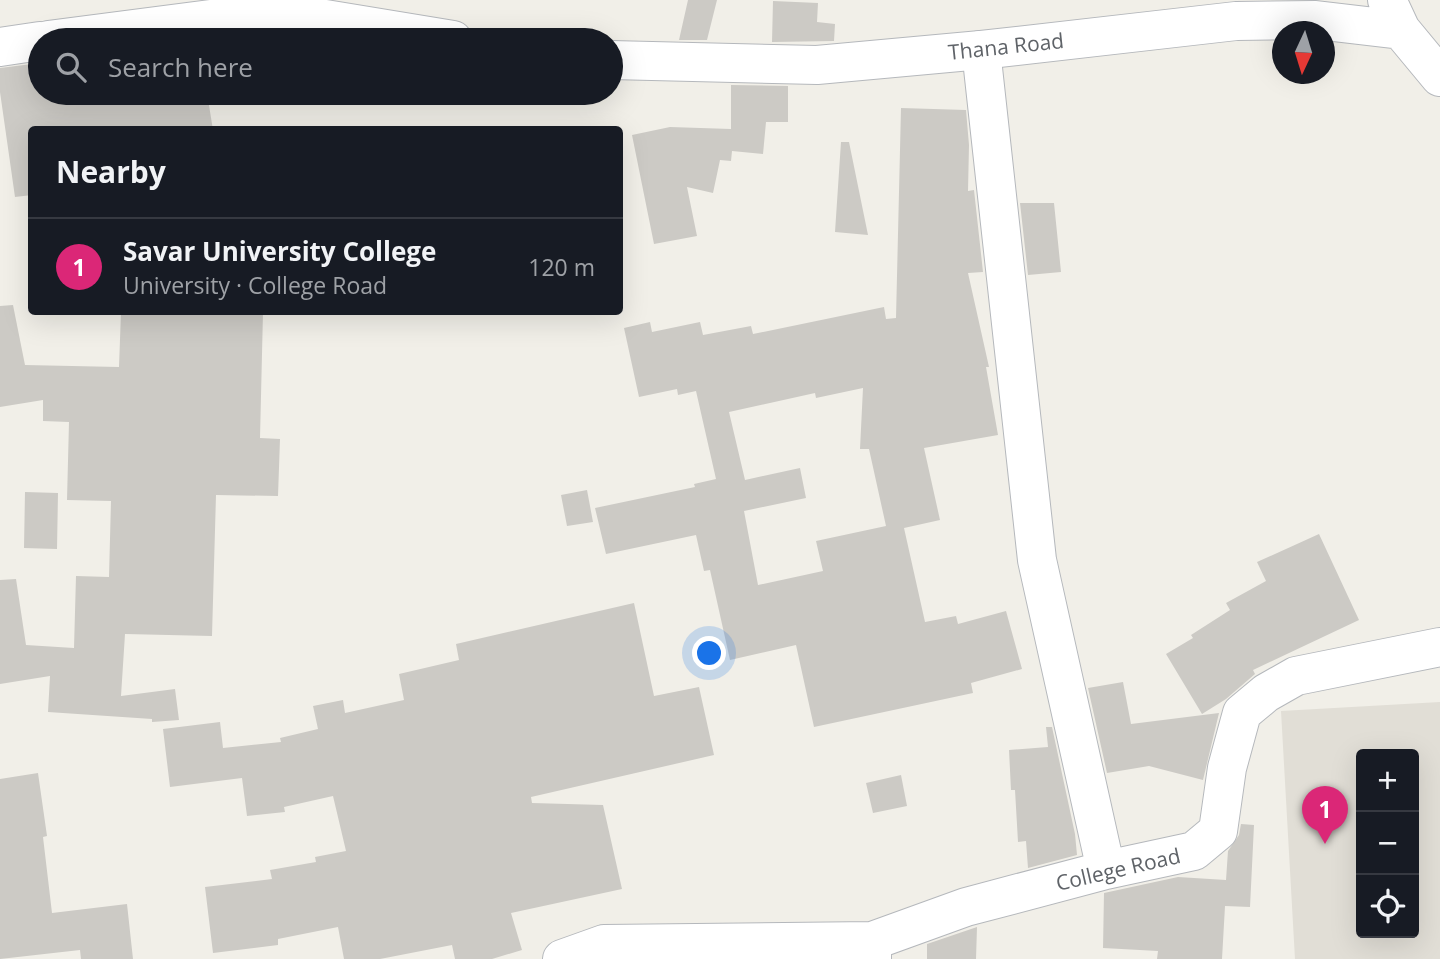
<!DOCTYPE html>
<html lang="en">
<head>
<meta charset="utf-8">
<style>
	:root { --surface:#171b24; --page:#242831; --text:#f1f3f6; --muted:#9ea1a6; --line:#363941; --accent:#db2777 }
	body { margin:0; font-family:"Open Sans",sans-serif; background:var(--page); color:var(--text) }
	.controls { position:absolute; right:21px; bottom:21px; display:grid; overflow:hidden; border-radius:7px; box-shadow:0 7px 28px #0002 }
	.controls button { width:63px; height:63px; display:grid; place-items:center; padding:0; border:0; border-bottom:2px solid var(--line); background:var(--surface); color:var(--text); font:35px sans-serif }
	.compass { position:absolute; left:1272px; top:21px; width:63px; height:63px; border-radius:50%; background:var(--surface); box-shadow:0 7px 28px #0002; rotate:184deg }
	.you { position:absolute; left:710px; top:654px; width:24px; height:24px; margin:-18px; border:5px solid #fff; border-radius:50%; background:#1a73e8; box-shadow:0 0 0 10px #1a73e833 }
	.badge { display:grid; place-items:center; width:46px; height:46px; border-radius:50%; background:var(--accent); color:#fff; font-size:23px; font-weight:700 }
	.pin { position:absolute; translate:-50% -58px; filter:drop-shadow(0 2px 4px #0008) }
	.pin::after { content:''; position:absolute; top:37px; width:24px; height:21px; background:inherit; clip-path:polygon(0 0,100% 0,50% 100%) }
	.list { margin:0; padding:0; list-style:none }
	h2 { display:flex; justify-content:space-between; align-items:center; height:91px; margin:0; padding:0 28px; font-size:30px }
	h2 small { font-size:23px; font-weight:400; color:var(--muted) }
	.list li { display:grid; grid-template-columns:46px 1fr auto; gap:21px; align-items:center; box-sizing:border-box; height:98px; padding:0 28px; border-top:2px solid var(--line) }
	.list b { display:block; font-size:26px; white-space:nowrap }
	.list p { margin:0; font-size:23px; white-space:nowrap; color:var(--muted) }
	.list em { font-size:23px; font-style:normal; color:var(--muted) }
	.icon { flex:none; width:38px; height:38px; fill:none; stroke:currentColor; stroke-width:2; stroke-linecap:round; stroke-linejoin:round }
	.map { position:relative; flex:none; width:1440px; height:959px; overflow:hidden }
	.search { position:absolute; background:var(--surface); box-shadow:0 7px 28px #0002; left:28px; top:28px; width:595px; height:77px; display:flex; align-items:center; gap:18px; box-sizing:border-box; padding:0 24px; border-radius:38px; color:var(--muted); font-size:26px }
	.panel { position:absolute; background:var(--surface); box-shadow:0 7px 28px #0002; left:28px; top:126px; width:595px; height:189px; border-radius:7px }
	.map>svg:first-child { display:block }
</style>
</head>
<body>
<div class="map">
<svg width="1440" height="959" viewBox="0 0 1440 959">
	<rect width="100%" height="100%" fill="#f1efe8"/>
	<!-- education -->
	<path fill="#e1ded6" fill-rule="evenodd" d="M1440 702V959H1295L1281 711ZM1361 754H1414V933H1361Z"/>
	<!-- building -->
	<path fill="#cccac5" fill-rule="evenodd" d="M688 0H717L707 40H679Z
		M773 1 818 3 817 22 835 24 834 41 772 42Z
		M40 63V93H207L213 130H32V195L15 197 0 92V68Z
		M731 85 788 86V122H766L763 154 732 151 731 161 720 160 713 193 687 187 697 236 654 244 632 135 670 127 731 129Z
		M901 108 966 110 969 145 968 191 974 190 983 272 968 273 989 367H986L998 435 924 448 940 520 904 528 925 622 956 616 958 624 1006 611 1022 669 971 683 973 693 814 727 796 645 730 660 710 570 704 571 696 535 606 554 595 508 695 487 694 484 716 479 696 391 678 395 677 389 639 397 624 328 650 322 652 332 700 322 703 335 751 326 753 334 884 307 886 319 896 318ZM863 388 860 449H869L886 526 816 541 823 571 758 585 744 511 806 498 800 468 745 480 729 412 815 393 816 398Z
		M841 142H849L868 235 835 232Z
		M1020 203H1054L1061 272 1028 275Z
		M13 305 25 365 119 367 121 312H263L260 438 280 439 278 496 216 495 212 636 125 634 121 696 175 689 179 720 152 722V719L48 712 50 676 0 684V580L16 579 26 645 74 648 76 576 109 577 111 501 67 500 69 422 43 421V400L0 407V306Z
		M587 490 593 522 567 526 561 495Z
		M25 492 58 493 57 549 24 548Z
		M1319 534 1359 620 1253 670 1255 674 1226 699 1202 714 1166 654 1193 638 1191 635 1230 610 1226 603 1266 581 1257 562Z
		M634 603 654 696 699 687 714 755 531 797 532 803 603 805 622 889 511 913 522 950 492 959H455L452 945 380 959H344L338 927 278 939V945L213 953 205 887 272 879 270 870 316 862 315 857 346 851 333 796 284 807 285 812 247 816 242 778 170 787 163 729 220 722 223 748 281 742 280 738 318 729 313 706 343 700 345 713 404 700 399 674 459 660 456 644Z
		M1123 682 1131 724 1219 713 1203 780 1149 766 1107 773 1088 688Z
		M1046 727H1052L1075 834 1077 855 1028 868 1026 841 1018 842 1015 790H1011L1009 750 1048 747Z
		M38 773 47 836 43 837 52 913 127 904 133 959H81L80 950 0 959V779Z
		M901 775 907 806 873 813 866 783Z
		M1241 824 1254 825 1250 907 1225 906 1222 959H1157L1158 951 1103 948 1104 893 1178 877 1226 880 1228 851 1239 835Z
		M977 927 976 959H927V944Z"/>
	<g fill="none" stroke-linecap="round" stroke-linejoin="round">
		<defs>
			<path id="minor" d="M981 50 1037 560 1106 870
				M562 959 604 944 872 941
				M872 959V941L966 907 1106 870 1194 851 1218 831 1227 768 1242 713 1266 693 1296 676 1440 647"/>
			<path id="tertiary" d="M1387 0 1401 30 1440 77
				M48 40 242 15 313 17 453 40
				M0 47 40 41
				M611 60 817 65 981 50 1236 21 1316 20 1401 30"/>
		</defs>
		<!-- minor casing -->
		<use href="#minor" stroke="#b5b8bc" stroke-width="40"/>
		<!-- tertiary casing -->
		<use href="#tertiary" stroke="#b5b8bc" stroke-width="40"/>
		<!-- minor -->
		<use href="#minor" stroke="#fff" stroke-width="38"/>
		<!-- tertiary -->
		<use href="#tertiary" stroke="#fff" stroke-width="38"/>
	</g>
	<g text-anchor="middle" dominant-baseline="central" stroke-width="6" stroke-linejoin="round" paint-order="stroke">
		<!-- street labels -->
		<g font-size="21" fill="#5f6368" stroke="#fff">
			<text transform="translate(1006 46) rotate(-6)">Thana Road</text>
			<text transform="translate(1118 869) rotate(-13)">College Road</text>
		</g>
	</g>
</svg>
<div class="controls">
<button>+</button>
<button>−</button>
<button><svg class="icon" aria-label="locate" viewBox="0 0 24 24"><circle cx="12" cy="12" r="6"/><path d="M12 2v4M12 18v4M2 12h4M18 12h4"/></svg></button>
</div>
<svg class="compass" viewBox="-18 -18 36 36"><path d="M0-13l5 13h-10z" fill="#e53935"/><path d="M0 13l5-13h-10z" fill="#9ea1a6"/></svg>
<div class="you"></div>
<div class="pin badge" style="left:1325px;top:844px">1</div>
<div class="search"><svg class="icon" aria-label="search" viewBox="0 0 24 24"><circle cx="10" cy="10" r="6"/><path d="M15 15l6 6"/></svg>Search here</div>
<section class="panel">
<h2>Nearby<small></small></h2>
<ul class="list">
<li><span class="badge">1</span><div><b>Savar University College</b><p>University · College Road</p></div><em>120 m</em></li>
</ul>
</section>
</div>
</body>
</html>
